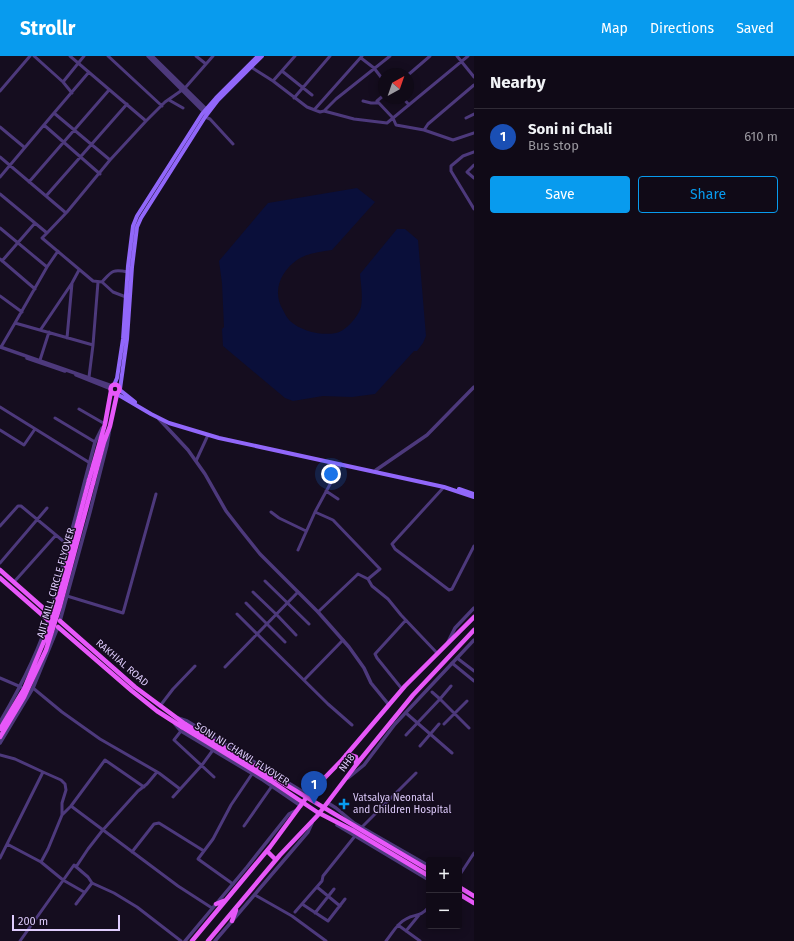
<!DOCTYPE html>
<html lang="en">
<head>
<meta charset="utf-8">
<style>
	:root { --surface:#100a17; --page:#191320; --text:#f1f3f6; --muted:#9c9aa1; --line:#302b36; --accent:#089bee }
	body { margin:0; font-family:"Fira Sans",sans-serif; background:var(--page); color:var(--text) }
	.controls { position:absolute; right:12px; bottom:12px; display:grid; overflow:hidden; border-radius:4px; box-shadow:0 2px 10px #0003 }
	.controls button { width:36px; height:36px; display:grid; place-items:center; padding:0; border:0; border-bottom:1px solid var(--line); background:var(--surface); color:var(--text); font:20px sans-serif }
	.compass { position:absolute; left:378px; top:12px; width:36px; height:36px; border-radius:50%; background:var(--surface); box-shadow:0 2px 10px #0003; rotate:40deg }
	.scale { position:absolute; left:12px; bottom:10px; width:108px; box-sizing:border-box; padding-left:4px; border:2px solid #dfccfd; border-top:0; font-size:11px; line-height:14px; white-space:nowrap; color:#dfccfd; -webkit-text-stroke:3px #150d1f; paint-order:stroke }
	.you { position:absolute; left:331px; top:418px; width:14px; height:14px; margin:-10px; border:3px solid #fff; border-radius:50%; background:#1a73e8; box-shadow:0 0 0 6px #1a73e833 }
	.badge { display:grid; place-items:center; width:26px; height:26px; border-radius:50%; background:var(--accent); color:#fff; font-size:13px; font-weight:700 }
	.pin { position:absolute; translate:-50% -33px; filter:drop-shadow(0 1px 2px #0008) }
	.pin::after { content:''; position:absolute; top:21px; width:14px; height:12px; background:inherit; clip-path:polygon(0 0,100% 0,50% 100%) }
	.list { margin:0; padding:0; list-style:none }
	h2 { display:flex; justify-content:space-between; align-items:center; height:52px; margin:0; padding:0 16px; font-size:17px }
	h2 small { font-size:13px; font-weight:400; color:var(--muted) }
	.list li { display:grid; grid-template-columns:26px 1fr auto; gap:12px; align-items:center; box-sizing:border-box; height:56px; padding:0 16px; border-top:1px solid var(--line) }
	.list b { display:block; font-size:15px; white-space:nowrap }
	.list p { margin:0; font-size:13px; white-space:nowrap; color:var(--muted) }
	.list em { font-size:13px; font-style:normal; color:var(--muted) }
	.actions { display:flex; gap:8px; padding:12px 16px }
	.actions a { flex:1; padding:9px 0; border:1px solid var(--accent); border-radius:4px; text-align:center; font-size:14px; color:var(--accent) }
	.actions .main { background:var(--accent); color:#fff }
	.map { position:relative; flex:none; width:474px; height:885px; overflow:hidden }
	header { display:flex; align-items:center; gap:24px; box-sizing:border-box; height:56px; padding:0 20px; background:var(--accent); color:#fff }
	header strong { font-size:19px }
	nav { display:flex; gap:22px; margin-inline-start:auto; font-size:14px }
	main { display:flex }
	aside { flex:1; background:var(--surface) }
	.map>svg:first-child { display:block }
</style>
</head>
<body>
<header>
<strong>Strollr</strong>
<nav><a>Map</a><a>Directions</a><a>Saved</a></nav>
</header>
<main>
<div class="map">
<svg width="474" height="885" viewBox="0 0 474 885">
	<rect width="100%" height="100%" fill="#150d1f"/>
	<!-- water -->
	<path fill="#0a0f3a" d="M357 132 375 146 332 194C320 196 307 197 297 204 280 216 272 236 283 254 285 258 287 262 290 265 301 275 321 280 336 277 346 275 358 261 361 251 363 240 361 229 360 218L397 173H405L418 184 426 280 423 287 417 295H414L375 338 352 341 323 340 293 345 285 342 223 290 222 273 224 271 222 227 219 205 268 147Z"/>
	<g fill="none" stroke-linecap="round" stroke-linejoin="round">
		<!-- minor -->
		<path stroke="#4d397c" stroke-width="3" d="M34 0 63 26
			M70 0 146 65
			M108 0 162 50
			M196 0 206 8
			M457 0 474 21
			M361 2 374 12 384 25
			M251 11 273 25 307 51 320 56 324 55 354 63 387 67 468 0
			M282 15 312 39
			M408 19 430 0
			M273 25 295 0
			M0 35 30 0
			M72 37 63 26 84 0
			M384 39 377 45 393 62 396 69 424 74 428 68 474 29
			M294 42 330 0
			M403 42 409 49
			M169 44 183 52
			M363 45 371 47H379
			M314 54 362 0
			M324 55 336 43 390 0
			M54 57 89 16
			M205 61 210 63 233 88
			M466 62 474 58
			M44 69 100 118
			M0 71 24 91
			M424 74 453 84 474 77
			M474 96 463 100 451 110V115L474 153
			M0 101 66 157
			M110 104 146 65 165 46 185 32 213 0
			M474 109 467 116 474 122
			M0 121 54 57 110 104 67 156 47 177
			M29 126 109 34
			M0 138 47 177 42 182 93 225 102 226 113 236 126 241
			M46 140 127 48
			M0 172 47 211
			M58 195 47 211 15 267 93 289 98 226
			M0 203 35 233
			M2 205 35 167
			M102 226C112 215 112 213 128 216
			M0 240 22 256
			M41 273 72 227
			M67 282 72 227 79 214
			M1 291 15 267
			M40 304 49 276
			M89 321 93 289
			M0 351 90 407
			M79 353 105 368
			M55 362 95 386
			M0 374 24 389 35 373
			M196 405 208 379
			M341 408 315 456 333 464 380 513 368 523 372 530 388 543 401 559 437 597
			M444 431 392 488 395 493 449 534 452 533 474 490
			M326 435 338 443
			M271 456 279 462 306 475
			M0 470 18 450H21L68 489
			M298 494 315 456
			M0 507 47 452
			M265 525 309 568
			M14 526 56 479
			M253 536 277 559 296 579
			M67 540 123 557 156 438
			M246 547 285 586
			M318 556 358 518 368 523
			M237 558 328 648 352 669
			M457 602 474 615
			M452 607 474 625
			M225 611 298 536
			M0 622 21 631
			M305 623 343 584
			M451 630 440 643 469 672
			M33 632 62 656 100 683 159 717 180 733
			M402 633 377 602 375 598 406 564
			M160 650 173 633 195 610
			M406 657 452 697
			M444 668 467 645
			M181 675 174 684 214 721
			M406 679 440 643 432 636
			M420 690 439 668
			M0 699 15 703 43 716 0 802
			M173 741 202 709 213 694
			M71 750 178 830 212 852
			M62 759 71 750 105 704 144 731
			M244 770 272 730
			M362 771 416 717
			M7 788 41 806 63 824 84 836
			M132 796 154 768 159 767 204 795
			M41 806 48 793 62 759V747L66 734 65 728 61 724 43 716
			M76 811 88 793 102 775 138 735 147 728 157 716
			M459 820 474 797
			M233 828 198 803 213 783 231 749 252 718
			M317 831 340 850
			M255 839 292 860 326 885
			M76 848 92 827
			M302 848 328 865 345 843
			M295 856 322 825 323 820 355 780
			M315 857 334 833
			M398 869 420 885
			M406 875 419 859
			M20 885 74 809 88 821 92 827 114 837 137 851 181 885
			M386 885C392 878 397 867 406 863 416 857 419 862 429 851"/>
		<!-- tertiary -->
		<path stroke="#4d397c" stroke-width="3.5" d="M148 0 206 58
			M152 0 207 54
			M0 291 112 330
			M27 302 65 315
			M76 319 111 333
			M159 363 188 394 205 418 226 455 240 473 260 498 318 556 349 591 364 612 371 627 389 649
			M376 416V414L427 379 474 331
			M50 558 95 386 102 372
			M60 565 90 456 107 389 110 371
			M448 586 455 572 474 552
			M178 662 187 665 300 734 309 738
			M0 666C20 632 39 596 50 558L51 559
			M175 668 181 675 263 724 301 750
			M0 687 33 632 58 571
			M348 722 364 709 395 668 474 584
			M328 747 336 752 354 767 429 810
			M337 769 429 824
			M185 885 247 811 289 758 297 754
			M215 885 308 776 312 767"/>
		<!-- secondary -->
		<path stroke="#9167fa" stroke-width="4" d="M114 329 117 322 123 283 128 210 133 170 137 160 202 58 216 42 258 0
			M120 333 127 283 132 211 137 171 141 162 205 61 218 44 262 0
			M120 334 135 346
			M117 338 151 358 169 367 219 382 444 431 474 441
			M459 433 474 438"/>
		<!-- primary -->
		<path stroke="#e757f9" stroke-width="4.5" d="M110.5 333a4.5 4.5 0 1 1 9 0a4.5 4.5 0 1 1-9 0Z
			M89 424 105 368 111 335
			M93 427 104 386 110 370 117 338
			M0 514 50 558
			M0 522 48 564
			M60 565 135 631 185 668
			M58 571 132 635 157 655 182 671
			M346 699H350L356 701V708
			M267 795 276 804
			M459 831 474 840
			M459 838 474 847
			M216 848 226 844
			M232 865 236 854
			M192 885 270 791 309 738 342 704 405 630 474 561
			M208 885 280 799 318 759 356 709 413 639 474 574"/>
		<!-- primary-bridge -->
		<path stroke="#e757f9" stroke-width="4.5" d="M185 668C266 717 347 766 429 814
			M182 671 271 725 317 756 352 774 429 820
			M0 673 24 633 50 571 89 424
			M0 681 24 641 46 594 60 550 93 427"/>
	</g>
	<!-- markers -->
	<path fill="#089bee" stroke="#150d1f" stroke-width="1.5" d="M342 742h4v4h4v4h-4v4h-4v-4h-4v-4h4z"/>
	<g text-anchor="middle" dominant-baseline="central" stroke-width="3" stroke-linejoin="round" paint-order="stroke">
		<!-- street labels -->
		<g font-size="10" fill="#dfccfd" stroke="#150d1f">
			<text transform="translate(56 527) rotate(-74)">AJIT MILL CIRCLE FLYOVER</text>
			<text transform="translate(122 607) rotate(41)">RAKHIAL ROAD</text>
			<text transform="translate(242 698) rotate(32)">SONI NI CHAWL FLYOVER</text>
			<text transform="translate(347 707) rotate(-53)">NH8</text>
		</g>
		<!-- poi labels -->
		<g font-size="10" fill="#dfccfd" stroke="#150d1f" text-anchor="start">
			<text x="353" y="742">Vatsalya Neonatal<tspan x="353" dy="12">and Children Hospital</tspan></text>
		</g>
	</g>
</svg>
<div class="controls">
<button>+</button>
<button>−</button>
</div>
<svg class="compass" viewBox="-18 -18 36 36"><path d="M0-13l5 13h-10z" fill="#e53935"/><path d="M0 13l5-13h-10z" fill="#9c9aa1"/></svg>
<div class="scale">200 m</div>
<div class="you"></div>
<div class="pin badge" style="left:314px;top:748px;background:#1a4fb4">1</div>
</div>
<aside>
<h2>Nearby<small></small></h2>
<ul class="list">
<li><span class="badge" style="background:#1a4fb4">1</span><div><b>Soni ni Chali</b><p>Bus stop</p></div><em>610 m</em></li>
</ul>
<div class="actions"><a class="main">Save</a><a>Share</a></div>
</aside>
</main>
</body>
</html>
